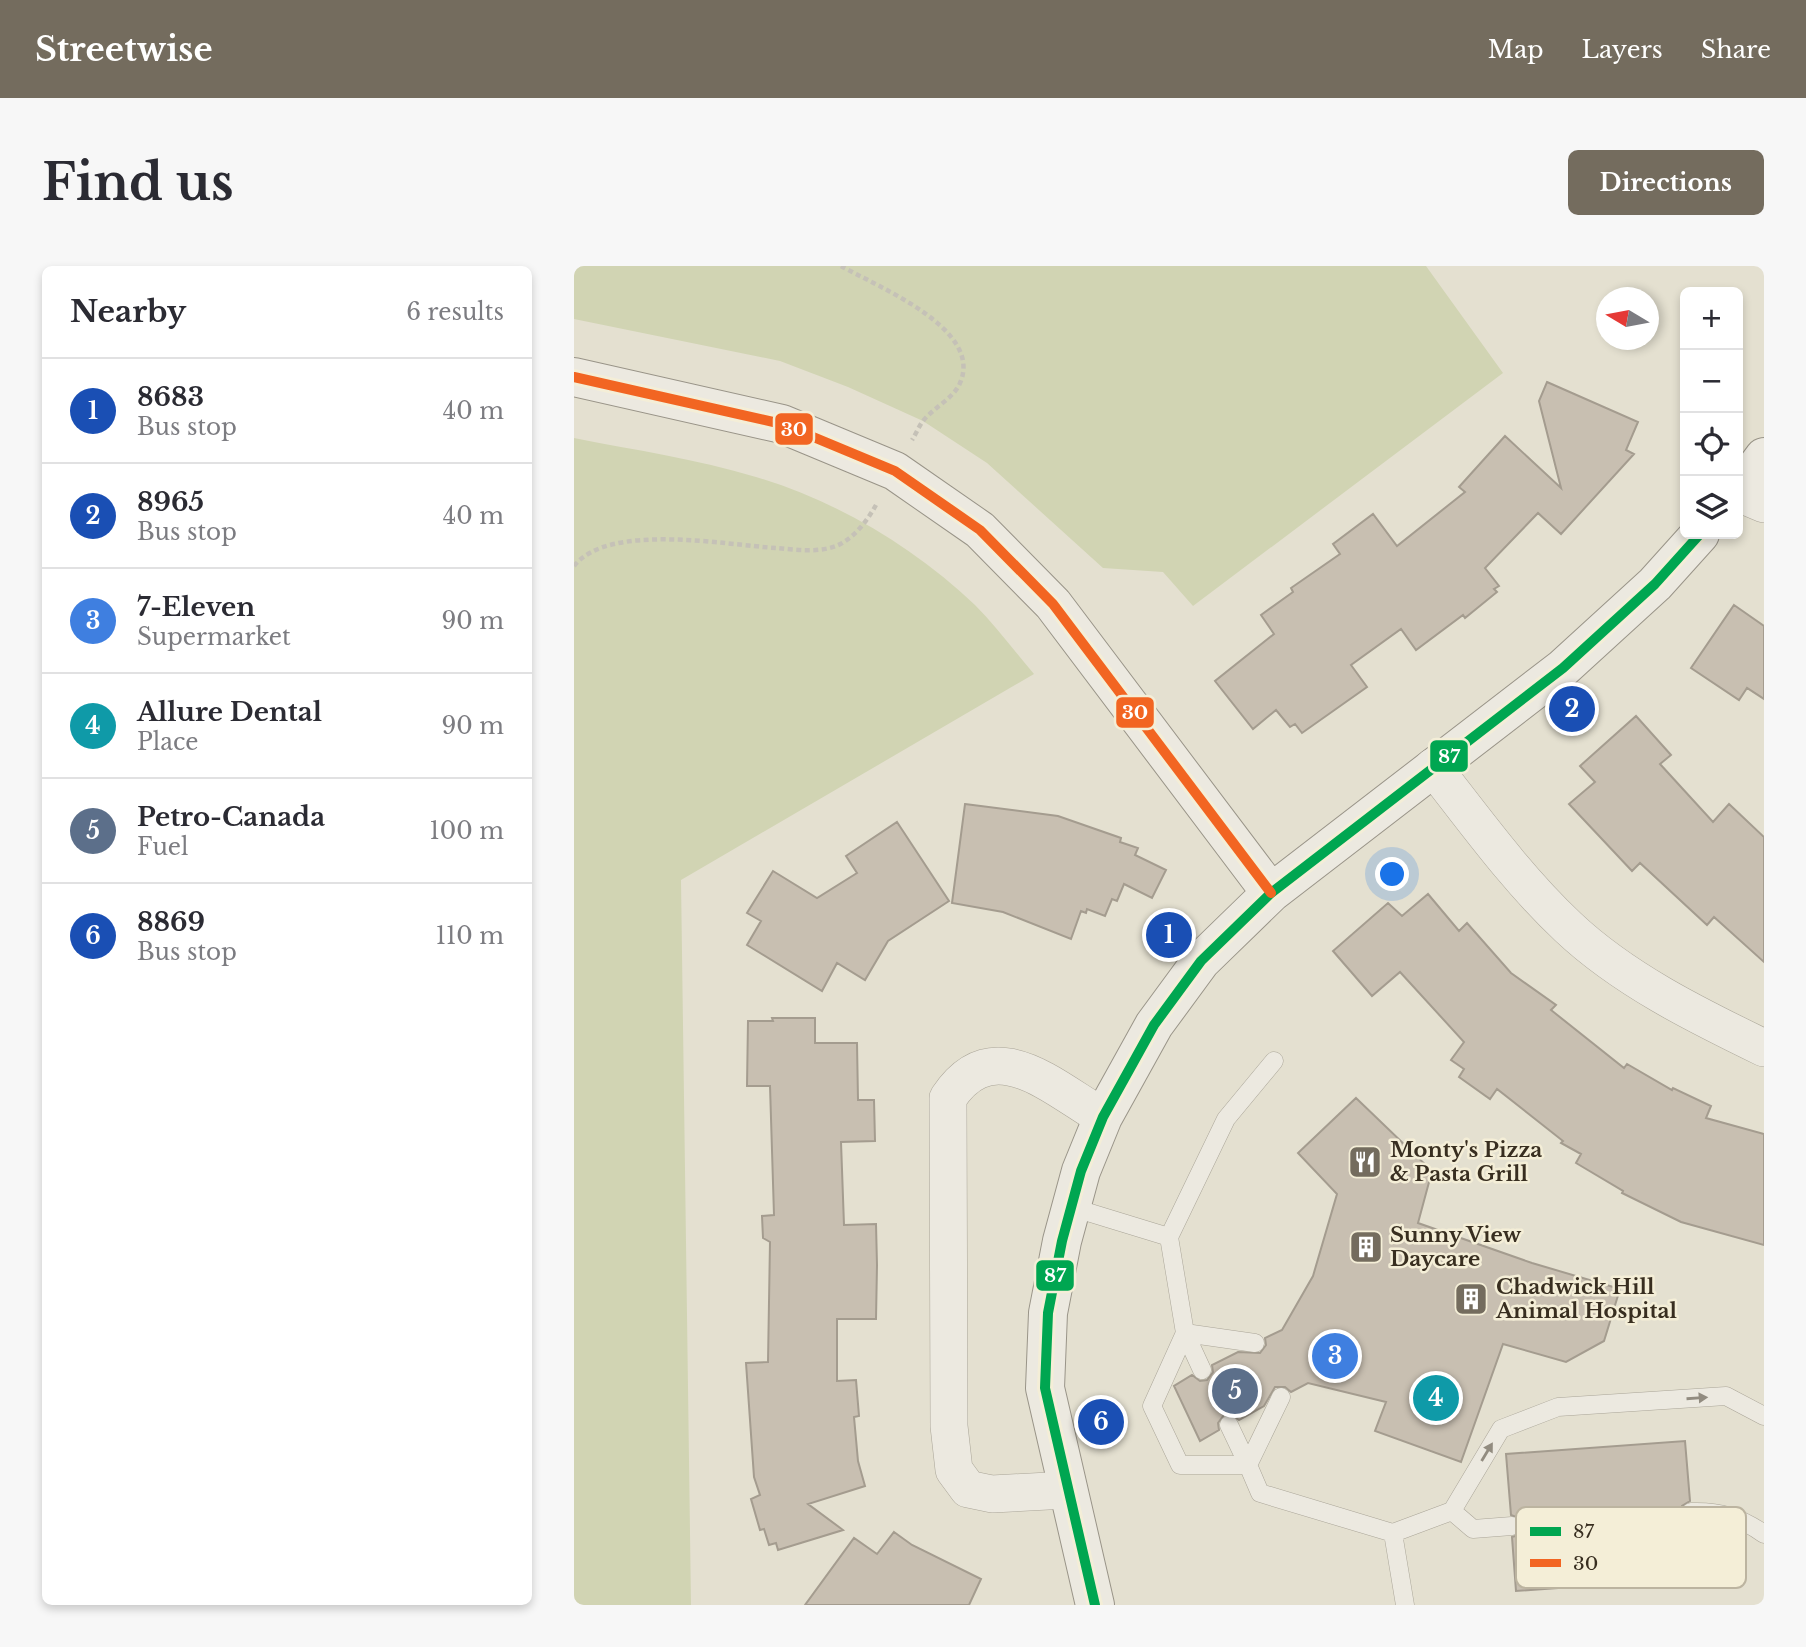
<!DOCTYPE html>
<html lang="en">
<head>
<meta charset="utf-8">
<style>
	:root { --surface:#fff; --page:#f7f7f7; --text:#2b2b33; --muted:#7c7c81; --line:#e1e1e2; --accent:#746c5e }
	body { margin:0; font-family:"Libre Baskerville",serif; background:var(--page); color:var(--text) }
	.controls { position:absolute; right:21px; top:21px; display:grid; overflow:hidden; border-radius:10px; box-shadow:0 4px 10px #0003 }
	.controls button { width:63px; height:63px; display:grid; place-items:center; padding:0; border:0; border-bottom:2px solid var(--line); background:var(--surface); color:var(--text); font:35px sans-serif }
	.compass { position:absolute; left:1022px; top:21px; width:63px; height:63px; border-radius:50%; background:var(--surface); box-shadow:0 4px 10px #0003; rotate:280deg }
	.you { position:absolute; left:819px; top:609px; width:24px; height:24px; margin:-18px; border:5px solid #fff; border-radius:50%; background:#1a73e8; box-shadow:0 0 0 10px #1a73e833 }
	.badge { display:grid; place-items:center; width:46px; height:46px; border-radius:50%; background:var(--accent); color:#fff; font-size:23px; font-weight:700 }
	.pin { position:absolute; translate:-50% -50%; border:4px solid #fff; box-shadow:0 2px 7px #0006 }
	.list { margin:0; padding:0; list-style:none }
	h2 { display:flex; justify-content:space-between; align-items:center; height:91px; margin:0; padding:0 28px; font-size:30px }
	h2 small { font-size:23px; font-weight:400; color:var(--muted) }
	.list li { display:grid; grid-template-columns:46px 1fr auto; gap:21px; align-items:center; box-sizing:border-box; height:105px; padding:0 28px; border-top:2px solid var(--line) }
	.list b { display:block; font-size:26px; white-space:nowrap }
	.list p { margin:0; font-size:23px; white-space:nowrap; color:var(--muted) }
	.list em { font-size:23px; font-style:normal; color:var(--muted) }
	.icon { flex:none; width:38px; height:38px; fill:none; stroke:currentColor; stroke-width:2; stroke-linecap:round; stroke-linejoin:round }
	.map { position:relative; flex:none; width:1190px; height:1339px; overflow:hidden; border-radius:10px }
	header { display:flex; align-items:center; gap:42px; box-sizing:border-box; height:98px; padding:0 35px; background:var(--accent); color:#fff }
	header strong { font-size:33px }
	nav { display:flex; gap:38px; margin-inline-start:auto; font-size:24px }
	.intro { display:flex; align-items:center; justify-content:space-between; box-sizing:border-box; height:168px; padding:0 42px }
	h1 { margin:0; font-size:49px }
	.button { padding:18px 32px; border-radius:10px; background:var(--accent); color:#fff; font-size:24px; font-weight:700 }
	main { display:flex; gap:42px; padding:0 42px }
	aside { flex:1; background:var(--surface); border-radius:10px; box-shadow:0 4px 10px #0003 }
	.map>svg:first-child { display:block }
</style>
</head>
<body>
<header>
<strong>Streetwise</strong>
<nav><a>Map</a><a>Layers</a><a>Share</a></nav>
</header>
<div class="intro"><h1>Find us</h1><a class="button">Directions</a></div>
<main>
<aside>
<h2>Nearby<small>6 results</small></h2>
<ul class="list">
<li><span class="badge" style="background:#1a4fb4">1</span><div><b>8683</b><p>Bus stop</p></div><em>40 m</em></li>
<li><span class="badge" style="background:#1a4fb4">2</span><div><b>8965</b><p>Bus stop</p></div><em>40 m</em></li>
<li><span class="badge" style="background:#3f7fe0">3</span><div><b>7-Eleven</b><p>Supermarket</p></div><em>90 m</em></li>
<li><span class="badge" style="background:#0f9aa8">4</span><div><b>Allure Dental</b><p>Place</p></div><em>90 m</em></li>
<li><span class="badge" style="background:#5c6f8a">5</span><div><b>Petro-Canada</b><p>Fuel</p></div><em>100 m</em></li>
<li><span class="badge" style="background:#1a4fb4">6</span><div><b>8869</b><p>Bus stop</p></div><em>110 m</em></li>
</ul>
</aside>
<div class="map">
<svg width="1190" height="1339" viewBox="0 0 1190 1339">
	<rect width="100%" height="100%" fill="#e4e0d0"/>
	<!-- green -->
	<path fill="#d1d4b3" d="M0 0H852L929 107 619 340 589 306 529 302 413 197 349 155 274 121 206 95 0 53Z
		M0 172C60 184 123 193 182 211 263 235 340 281 401 339 422 360 441 386 460 408L107 614 117 1339H0Z"/>
	<!-- building -->
	<path fill="#c8bfb1" stroke="#a49c8f" stroke-width="2" d="M973 116 1064 156 1052 184 1060 188 987 268 964 247 911 302 925 320 920 323 923 326 891 352 889 349 842 384 827 363 777 399 793 421 728 467 721 458 716 461 702 444 679 463 641 415 700 368 687 349 719 326 717 322 766 288 759 278 799 248 823 280 891 226 885 221 931 170 987 222 965 135Z
		M1160 339 1190 360V433L1173 422 1165 434 1117 402Z
		M1062 450 1097 489 1086 498 1139 556 1155 538 1190 571V696L1140 651 1133 659 1066 597 1058 605 995 538 1021 516 1006 500Z
		M391 538 484 550 547 572 546 576 564 582 561 589 592 604 578 632 550 618 543 635 538 633 531 650 513 643 512 647 507 645 497 673 429 646 378 637Z
		M323 556 375 635 314 675 291 714 263 697 248 725 173 679 187 655 173 647 199 605 243 632 283 607 272 590Z
		M854 628 885 665 893 657 937 707 982 739 977 744 1050 802 1053 798 1098 824 1099 822 1137 840 1132 852 1190 868V979L1107 956 1048 927 1049 925 1002 897 1007 888 987 877 989 875 923 823 916 833 885 811 890 803 877 794 890 776 826 706 798 730 759 685 814 637 828 650Z
		M198 752H241V777H283L284 834H300L301 875 267 876 270 959 302 958 303 999 302 1053H263V1115L282 1114 285 1150 280 1151 284 1195 291 1220 234 1238 269 1264 204 1284 202 1277 195 1279 190 1263 186 1264 177 1233 186 1229 180 1211 172 1097 194 1096 196 976 189 972 188 950 200 949 196 820H173L174 755H199Z
		M782 832 858 905 844 957 958 997 1046 1023 1030 1075 992 1096 929 1078 887 1196 801 1165 812 1136 734 1117 717 1126 711 1121H701L690 1140 665 1154 657 1148 650 1149 644 1157 645 1164 626 1175 600 1120 618 1109 626 1115 633 1114 639 1106 638 1099 664 1086 686 1087 692 1079 691 1072 708 1064 739 1010 763 928 724 887Z
		M1111 1175 1116 1235 1108 1240 1106 1247 1111 1255 1117 1257 1121 1312 942 1325 938 1271 945 1269 949 1260 947 1253 937 1249 932 1188Z
		M320 1266 338 1279 407 1313 395 1339H231L280 1272 303 1288Z"/>
	<g fill="none" stroke-linecap="round" stroke-linejoin="round">
		<defs>
			<path id="lane" d="M497 941 595 971 611 1067 681 1077
				M595 971 652 853 700 795
				M611 1067 578 1140 606 1199H674L655 1159
				M611 1067 628 1104
				M707 1131 674 1199 686 1227 819 1267 831 1339
				M878 1245 899 1263 938 1260
				M1117 1246C1146 1245 1166 1251 1190 1268
				M819 1267 878 1245 927 1163 984 1141 1152 1130 1190 1150"/>
			<path id="street" d="M1164 227 1190 238
				M859 501C902 556 943 613 994 661 1049 713 1122 749 1190 782
				M493 1224 418 1228 394 1223 380 1204 375 1160 374 832C419 764 478 821 529 851"/>
			<path id="secondary" d="M0 111 208 158 321 205 406 264 479 338 697 627
				M1164 226 1190 191
				M521 1339 471 1122 474 1047 488 975 507 905 529 851 580 759 627 695 697 627 989 402 1081 318 1126 268"/>
		</defs>
		<!-- lane casing -->
		<use href="#lane" stroke="#aaa598" stroke-width="19"/>
		<!-- street casing -->
		<use href="#street" stroke="#aaa598" stroke-width="38"/>
		<!-- secondary casing -->
		<use href="#secondary" stroke="#999488" stroke-width="40"/>
		<!-- path -->
		<path stroke="#c5c1b7" stroke-width="4.5" stroke-dasharray="5 3.5" stroke-linecap="butt" d="M267 0C304 21 410 63 386 117 380 132 359 142 349 155 345 160 342 168 338 174
			M0 300C35 256 151 279 202 282 224 284 251 288 270 276 284 267 294 253 302 239"/>
		<!-- lane -->
		<use href="#lane" stroke="#ece9e0" stroke-width="18"/>
		<!-- street -->
		<use href="#street" stroke="#ece9e0" stroke-width="37"/>
		<!-- secondary -->
		<use href="#secondary" stroke="#ece9e0" stroke-width="38"/>
		<defs>
			<path id="bus-1" d="M521 1339 471 1122 474 1047 488 975 507 905 529 851 580 759 627 695 697 627 989 402 1081 318 1126 268"/>
			<path id="bus-2" d="M0 111 208 158 321 205 406 264 479 338 697 627"/>
		</defs>
		<!-- bus-1 casing -->
		<use href="#bus-1" stroke="#f4eed7" stroke-width="16"/>
		<!-- bus-2 casing -->
		<use href="#bus-2" stroke="#f4eed7" stroke-width="16"/>
		<!-- bus-1 -->
		<use href="#bus-1" stroke="#00a651" stroke-width="10"/>
		<!-- bus-2 -->
		<use href="#bus-2" stroke="#f26522" stroke-width="10"/>
	</g>
	<!-- one-way arrows -->
	<defs><path id="oneway-solid" d="M-6-.8H1V-3.2L6.5 0L1 3.2V.8H-6Z" transform="scale(1.75)"/></defs>
	<g fill="#928c80">
		<use href="#oneway-solid" transform="translate(1123 1132) rotate(-4)"/>
		<use href="#oneway-solid" transform="translate(913 1186) rotate(-59)"/>
	</g>
	<!-- icons -->
	<defs>
		<symbol id="restaurant-square" viewBox="-11 -11 22 22"><rect x="-9" y="-9" width="18" height="18" rx="4" fill="#746c5e" stroke="#f4eed7"/><path d="M-5-6h1v4h1v-4h1v4h1v-4h1v5L-1.5 .5V6h-2V.5L-5-1ZM5-6V6H3V1.5H1.5Q1.5-4 5-6Z" fill="#fff"/></symbol>
		<symbol id="building-square" viewBox="-11 -11 22 22"><rect x="-9" y="-9" width="18" height="18" rx="4" fill="#746c5e" stroke="#f4eed7"/><path d="M-4-6H4V6H1V3H-1V6H-4ZM-2.5-4.3h1.7v1.8h-1.7ZM.8-4.3h1.7v1.8H.8ZM-2.5-1h1.7V.8h-1.7ZM.8-1h1.7V.8H.8Z" fill="#fff"/></symbol>
	</defs>
	<g fill-rule="evenodd">
		<use href="#restaurant-square" x="772" y="877" width="38" height="38"/>
		<use href="#building-square" x="773" y="962" width="38" height="38"/>
		<use href="#building-square" x="878" y="1014" width="38" height="38"/>
	</g>
	<g text-anchor="middle" dominant-baseline="central" stroke-width="5" stroke-linejoin="round" paint-order="stroke">
		<!-- poi labels -->
		<g font-size="21" font-weight="bold" fill="#382e20" stroke="#f4eed7" text-anchor="start">
			<text x="816" y="884">Monty's Pizza<tspan x="816" dy="24">&amp; Pasta Grill</tspan></text>
			<text x="816" y="969">Sunny View<tspan x="816" dy="24">Daycare</tspan></text>
			<text x="922" y="1021">Chadwick Hill<tspan x="922" dy="24">Animal Hospital</tspan></text>
		</g>
	</g>
	<!-- legend -->
	<rect x="942" y="1241" width="230" height="81" rx="10" fill="#f4eed7" stroke="#bcb4a0" stroke-width="2"/>
	<rect x="956" y="1261" width="31" height="9" fill="#00a651"/>
	<rect x="956" y="1293" width="31" height="8" fill="#f26522"/>
	<g font-size="19" fill="#382e20">
		<text x="999" y="1272">87</text>
		<text x="999" y="1304">30</text>
	</g>
	<g stroke="#f4eed7" stroke-width="2.5">
		<rect x="200" y="146" width="40" height="34" rx="7" fill="#f26522"/>
		<rect x="541" y="430" width="40" height="33" rx="7" fill="#f26522"/>
		<rect x="855" y="473" width="40" height="34" rx="7" fill="#00a651"/>
		<rect x="461" y="993" width="40" height="33" rx="7" fill="#00a651"/>
	</g>
	<g font-size="19" text-anchor="middle" font-weight="bold" fill="#fff">
		<text x="220" y="170">30</text>
		<text x="561" y="453">30</text>
		<text x="875" y="497">87</text>
		<text x="481" y="1016">87</text>
	</g>
</svg>
<div class="controls">
<button>+</button>
<button>−</button>
<button><svg class="icon" aria-label="locate" viewBox="0 0 24 24"><circle cx="12" cy="12" r="6"/><path d="M12 2v4M12 18v4M2 12h4M18 12h4"/></svg></button>
<button><svg class="icon" aria-label="layers" viewBox="0 0 24 24"><path d="M12 4l9 5-9 5-9-5zM3 14l9 5 9-5"/></svg></button>
</div>
<svg class="compass" viewBox="-18 -18 36 36"><path d="M0-13l5 13h-10z" fill="#e53935"/><path d="M0 13l5-13h-10z" fill="#7c7c81"/></svg>
<div class="you"></div>
<div class="pin badge" style="left:595px;top:669px;background:#1a4fb4">1</div>
<div class="pin badge" style="left:998px;top:443px;background:#1a4fb4">2</div>
<div class="pin badge" style="left:761px;top:1090px;background:#3f7fe0">3</div>
<div class="pin badge" style="left:862px;top:1132px;background:#0f9aa8">4</div>
<div class="pin badge" style="left:661px;top:1125px;background:#5c6f8a">5</div>
<div class="pin badge" style="left:527px;top:1156px;background:#1a4fb4">6</div>
</div>
</main>
</body>
</html>
